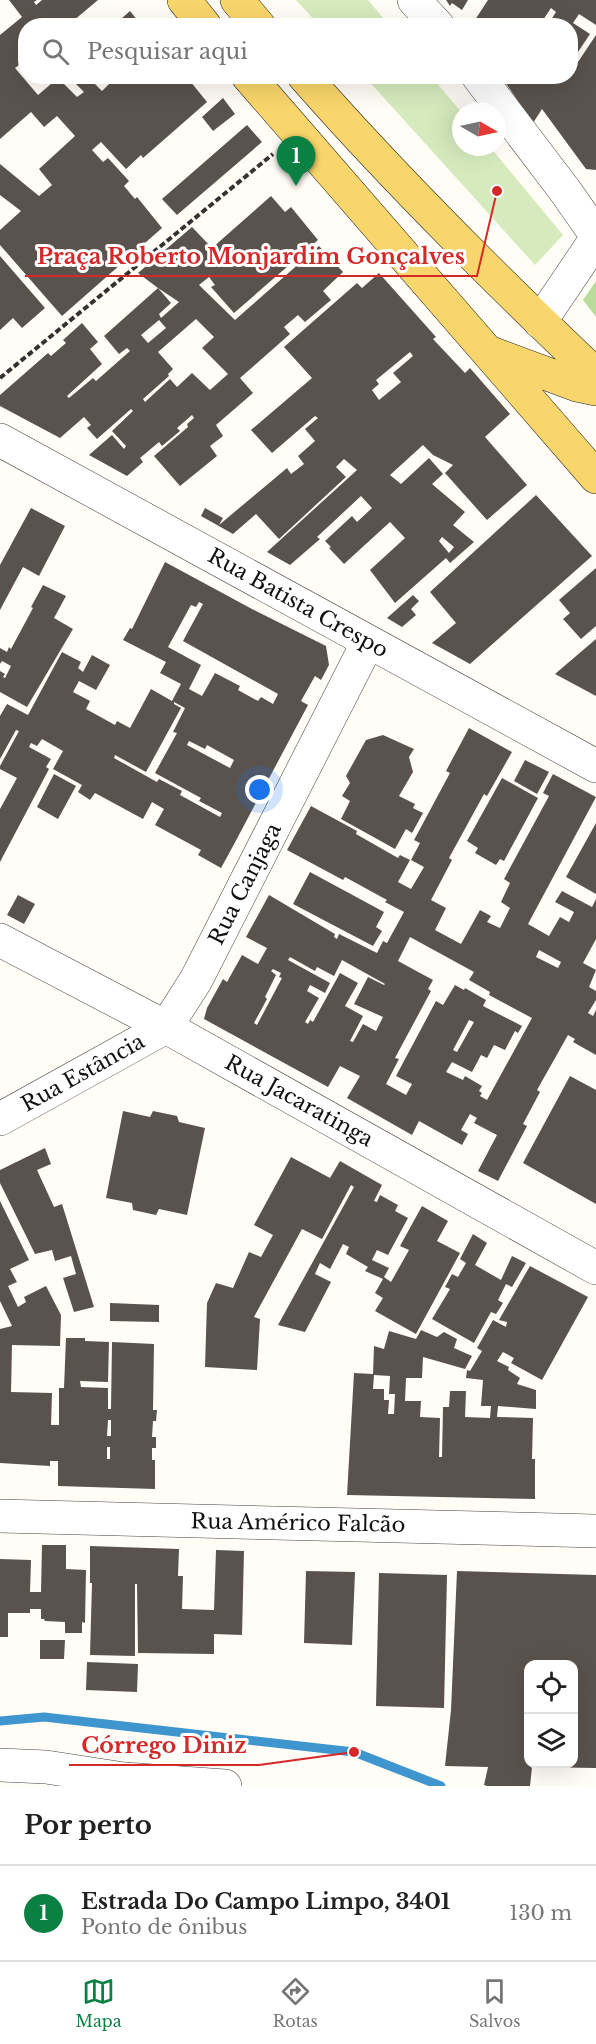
<!DOCTYPE html>
<html lang="pt">
<head>
<meta charset="utf-8">
<style>
	:root { --surface:#fff; --page:#f2f2f2; --text:#222; --muted:#767676; --line:#e0e0e0; --accent:#0b8043 }
	body { margin:0; font-family:"Libre Baskerville",serif; background:var(--page); color:var(--text) }
	.controls { position:absolute; right:18px; bottom:18px; display:grid; overflow:hidden; border-radius:12px; box-shadow:0 6px 24px #0002 }
	.controls button { width:54px; height:54px; display:grid; place-items:center; padding:0; border:0; border-bottom:2px solid var(--line); background:var(--surface); color:var(--text); font:30px sans-serif }
	.compass { position:absolute; left:452px; top:102px; width:54px; height:54px; border-radius:50%; background:var(--surface); box-shadow:0 6px 24px #0002; rotate:99deg }
	.you { position:absolute; left:260px; top:790px; width:21px; height:21px; margin:-15px; border:4px solid #fff; border-radius:50%; background:#1a73e8; box-shadow:0 0 0 9px #1a73e833 }
	.badge { display:grid; place-items:center; width:39px; height:39px; border-radius:50%; background:var(--accent); color:#fff; font-size:20px; font-weight:700 }
	.pin { position:absolute; translate:-50% -50px; filter:drop-shadow(0 2px 3px #0008) }
	.pin::after { content:''; position:absolute; top:32px; width:21px; height:18px; background:inherit; clip-path:polygon(0 0,100% 0,50% 100%) }
	.list { margin:0; padding:0; list-style:none }
	h2 { display:flex; justify-content:space-between; align-items:center; height:78px; margin:0; padding:0 24px; font-size:26px }
	h2 small { font-size:20px; font-weight:400; color:var(--muted) }
	.list li { display:grid; grid-template-columns:39px 1fr auto; gap:18px; align-items:center; box-sizing:border-box; height:96px; padding:0 24px; border-top:2px solid var(--line) }
	.list b { display:block; font-size:22px; white-space:nowrap }
	.list p { margin:0; font-size:20px; white-space:nowrap; color:var(--muted) }
	.list em { font-size:20px; font-style:normal; color:var(--muted) }
	.icon { flex:none; width:33px; height:33px; fill:none; stroke:currentColor; stroke-width:2; stroke-linecap:round; stroke-linejoin:round }
	.map { position:relative; flex:none; width:596px; height:1786px; overflow:hidden }
	.search { position:absolute; background:var(--surface); box-shadow:0 6px 24px #0002; left:18px; right:18px; top:18px; height:66px; display:flex; align-items:center; gap:15px; box-sizing:border-box; padding:0 21px; border-radius:24px; color:var(--muted); font-size:22px }
	.sheet { height:174px; background:var(--surface) }
	nav { display:flex; justify-content:space-around; align-items:center; box-sizing:border-box; height:84px; border-top:2px solid var(--line); background:var(--surface); font-size:16px; color:var(--muted) }
	nav a { display:grid; justify-items:center; gap:3px }
	nav .on { color:var(--accent) }
	.map>svg:first-child { display:block }
</style>
</head>
<body>
<div class="map">
<svg width="596" height="1786" viewBox="0 0 596 1786">
	<rect width="100%" height="100%" fill="#fffdf5"/>
	<!-- green -->
	<path fill="#d5ebbd" d="M296 0H368L389 25H319Z
		M365 77H432L461 112V147H490L563 235 535 265Z"/>
	<!-- forest -->
	<path fill="#b9dc9c" d="M596 281V317L583 300Z"/>
	<g fill="none" stroke-linecap="round" stroke-linejoin="round">
		<!-- stream -->
		<path stroke="#3f96cf" stroke-width="9" d="M0 1721 44 1717 354 1752 441 1786"/>
	</g>
	<!-- building -->
	<path fill="#5a524d" fill-rule="evenodd" d="M9 0H37L34 2 36 5 42 0H98L67 26H26V60L15 68 38 95 58 78 77 97 84 92 75 83 81 76H101L94 83 102 91 117 76H164L169 82 175 76H186L207 102 143 158 141 155 126 169 101 142 92 150 103 162 108 158 129 181 124 186 135 199 137 197 162 228 62 316 0 245V230L21 211 0 195V164L39 196 52 185 39 169 75 136 57 116 44 127 31 112 0 139V35L22 17Z
		M446 0H468L462 10 452 3 450 6Z
		M488 0H596V25L579 14 573 23 590 34 570 64V26H547L556 12 551 8 539 26H471Z
		M130 11 142 26H113Z
		M596 35V170L586 169 542 109 533 123 501 76H570V70L572 71Z
		M223 98 235 114 213 131 202 117Z
		M247 125 262 142 177 215 162 199Z
		M271 196 285 212 291 207 318 240 234 313 211 287 215 285 209 277 199 285 235 320 319 246 343 272 323 291 331 300 305 322 298 315 284 327 290 334 240 378 253 393 216 425 223 436 210 446 217 456 180 486 154 456 188 427 187 424 194 418 192 415 177 428 180 431 162 446 159 442 140 458 143 462 127 476 89 455 112 435 124 449 126 446 112 431 133 411 131 409 97 439 87 428 91 425 84 417 60 438 0 406V395L48 353 51 356 66 343 63 340 82 323 98 342 90 349 102 364 67 396 69 398 93 378 96 381 130 351 127 348 119 354 104 336 158 288 138 273 192 227 212 248ZM158 288 179 302 161 318 159 314 171 303ZM196 319 214 337 202 348 228 374 210 390 192 373 177 387 170 379 145 402 143 399 169 376 168 374 173 369 158 352ZM159 320 166 328 148 343 141 335Z
		M0 256 45 308 22 328 13 318 0 330Z
		M379 273 436 337 433 339 465 373 470 368 510 414 485 437 527 485 487 520 445 473 453 465 433 455 423 445 390 475 401 484 429 458 443 474 432 484 465 512 453 525 474 542 450 563 446 558 395 603 370 570 405 538 390 522 344 564 329 548 331 547 325 541 352 516 357 522 372 508 361 496 317 537 320 539 290 565 267 552 357 470 344 459 336 467 346 477 279 539 256 514 233 534 201 516 205 508 223 518 219 525 287 468 291 474 304 464 298 456 315 441 305 429 318 418 315 416 272 453 251 430 312 378 284 347 357 283 362 288ZM410 352 413 356 393 373 401 382 379 400 372 390 379 384 376 380ZM442 537 454 547 449 553 439 541Z
		M536 495 592 556 470 664 432 643 456 623 430 592Z
		M31 508 65 526 39 576 23 567 0 610V565Z
		M165 562 252 609 326 646 329 665 321 680 315 676 301 701 308 705 232 848 221 868 198 855 201 850 155 825 164 809 152 802 143 819 95 793 90 800 78 792 82 785 53 769 63 751 42 739 37 746 31 743 29 747 51 759 46 767 49 769 0 862V809L17 778 0 769V766L19 731 16 730 0 759V716L7 704 28 715 62 652 81 662 78 668 83 672 92 655 110 665 96 690 79 681 73 692 90 701 86 709 115 725 117 721 130 728 151 689 172 701 181 684 160 673 166 662 123 640 130 628 132 629ZM199 602 203 604 183 641 278 694 273 704 261 697 258 701 238 690 240 686 215 673 202 696 189 689 201 665 168 647 191 605 196 607ZM174 702 185 708 173 732 177 733 155 773 201 798 199 801 222 813 220 817 180 795 182 791 159 779 157 782 114 758 115 755 146 772 181 708 174 704ZM189 741 205 749 207 745 234 760 230 768 187 745Z
		M596 568V626L581 639 563 619 570 613 559 600Z
		M43 585 66 596 54 618 73 629 27 707 0 692V671L5 674 3 677 5 678 11 666 2 661 0 664V648L7 652 9 647 11 649 33 608 31 607Z
		M413 595 419 601 411 609 416 615 402 627 387 618Z
		M596 639V696L555 674Z
		M469 728 512 752 487 796 484 794 449 858 452 860 431 900 446 908 435 930 461 944 480 910 491 916 487 922 500 928 510 908 501 902 510 883 504 879 549 796 543 793 553 774 596 797 528 924 549 936 560 917 569 922 574 912 555 902 562 891 592 907 596 899V939L583 963 596 970 589 987 596 991V1000L588 1013 593 1016 596 1010V1055L573 1042 575 1039 568 1035 537 1090 540 1092 523 1124 527 1126 498 1181 478 1171 497 1135 474 1123 477 1118 470 1114 461 1130 468 1134 462 1145 419 1121 412 1135 347 1098 360 1076 340 1066 328 1087 204 1019 207 1008 223 979 227 982 242 955 258 964 267 948 246 937 269 895 335 934 334 937 337 939 339 934 377 953 383 941 387 943 404 912 385 902 387 900 345 877 343 880 287 850 311 806 357 831 356 834 398 858 400 855 410 860 398 882 411 889 424 867 411 860 420 843 414 840 450 773 446 771ZM410 937 474 972 469 980 490 992 489 995 532 1018 487 1100 480 1096 482 1093 479 1091 482 1086 465 1076 463 1080 446 1072 452 1062 472 1072 481 1055 487 1058 494 1045 505 1050 515 1031 518 1033 522 1026 483 1006 486 1000 465 988 464 990 455 985 443 1005 436 1001 396 1076 412 1084 406 1095 386 1084 399 1059 395 1058 431 991 428 989 433 980 398 961ZM539 950 561 962 558 968 536 957ZM290 957 315 971 317 967 334 976 342 960 385 984 384 985 368 977 354 1004 383 1017 376 1031 363 1024 353 1042 350 1041 363 1016 345 1006 358 983 340 973 313 1022 310 1020 308 1024 305 1022 319 998 307 991 310 985 325 993 330 983 288 960ZM273 969 281 973 279 977 282 978 257 1025 254 1023 267 999 265 997 276 975 271 971ZM469 1020 474 1022 457 1052 453 1050Z
		M383 735 414 749 409 757 413 772 399 796 415 804 413 808 423 813 412 833 406 829 395 849 341 819 350 801 342 796 350 783 346 776 366 740Z
		M525 760 549 772 537 794 514 781Z
		M54 774 76 786 58 819 37 807Z
		M502 778 538 798 504 861 500 859 496 865 475 853 478 848 467 841Z
		M596 823V894L566 877Z
		M310 872 384 912 376 927 382 931 373 946 293 904Z
		M18 895 35 904 24 924 7 915Z
		M570 1076 596 1090V1204L523 1163Z
		M123 1111 150 1117 153 1111 177 1116 179 1122 205 1128 187 1215 159 1209 156 1215 133 1210 132 1203 106 1198Z
		M45 1148 51 1164 37 1170 54 1207 62 1204 94 1307 74 1312 63 1278 76 1274 71 1256 55 1261 52 1250 35 1254 0 1183V1170Z
		M291 1157 330 1178 340 1161 382 1185 374 1201 377 1202 380 1195 398 1205 395 1211 408 1218 388 1255 377 1250 372 1260 389 1268 384 1277 391 1282 409 1250 400 1246 422 1206 448 1221 437 1241 460 1253 416 1334 375 1311 383 1298 375 1293 383 1279 365 1271 368 1267 346 1254 349 1247 343 1244 330 1269 320 1263 315 1274 331 1282 305 1332 278 1325 354 1187 351 1185 322 1239 302 1229 254 1317 260 1319 257 1370 205 1367 207 1303 216 1283 233 1288 249 1252 261 1257 273 1235 254 1225Z
		M0 1201 29 1260 10 1269 17 1282 8 1286 18 1307 26 1302 24 1297 46 1286 61 1315 60 1346 12 1345 11 1392 52 1393 51 1425H59V1388H64L66 1338H85V1341L109 1342 108 1382 80 1381 81 1387 108 1388V1409H111L112 1342 154 1344 153 1410H157L156 1421H153L152 1437H156V1448H152V1460H155V1489L58 1486V1461H50V1466L0 1463V1329L12 1326 0 1301ZM108 1420H111V1436H107ZM107 1447H110V1459H107Z
		M473 1234 487 1243 475 1265 501 1280 512 1256 526 1263 512 1287 506 1284 498 1300 503 1303 496 1314 491 1312 474 1343 432 1319 450 1289 445 1287 452 1274 458 1277 466 1263 460 1259Z
		M530 1266 588 1297 542 1380 511 1363 514 1358 503 1352 497 1361 509 1367 508 1370 520 1378 517 1384 536 1390V1409L498 1406 497 1417 533 1418 532 1459H535V1499L347 1495 354 1373 373 1374 374 1346 384 1349 389 1331 416 1339 421 1330 437 1337 444 1332 457 1339 454 1348 472 1356 465 1369 423 1357 422 1378H406L405 1401H421L420 1417 440 1418 439 1457H442L443 1407H449L450 1391H466L465 1417 490 1418 491 1406H481L483 1380 466 1378 467 1370 470 1371 482 1351 477 1348 493 1320 506 1327 507 1322 499 1320ZM374 1375 390 1376 389 1394H395L394 1414H388L389 1400H384V1389H373Z
		M110 1303 159 1305V1322L110 1321Z
		M42 1545H66V1569L86 1570 85 1623 82 1622V1633H65V1622L45 1621 44 1619H41V1609H30V1613H8V1637H0V1559L31 1560 30 1592H41Z
		M90 1546 179 1549 178 1576H183L182 1609 214 1610 216 1550 244 1551 242 1635 214 1634V1654L138 1653 137 1584H135V1656L90 1655 92 1583H90Z
		M306 1571 355 1572 352 1645 304 1643Z
		M457 1571 596 1575V1768L532 1767 530 1786H487L484 1785 488 1767 445 1766 451 1710ZM574 1664V1764H528V1665Z
		M379 1573 447 1575 444 1708 376 1706Z
		M40 1640H65L64 1659H40Z
		M87 1662 138 1664 137 1692 86 1690Z"/>
	<g fill="none" stroke-linecap="round" stroke-linejoin="round">
		<defs>
			<path id="minor" d="M414 0 438 26
				M478 76 566 192 596 235
				M540 322 596 239
				M0 440 596 766
				M0 940 166 1027 596 1268
				M0 1119 166 1027 196 980 368 642
				M0 1516 596 1531
				M0 1765 46 1767 124 1779 225 1786"/>
			<path id="primary" d="M184 0 205 26
				M237 0 259 26
				M248 76 596 477
				M304 76C396 181 495 279 596 375
				M491 353 577 385 596 389"/>
		</defs>
		<!-- minor casing -->
		<use href="#minor" stroke="#444" stroke-width="34"/>
		<!-- primary casing -->
		<use href="#primary" stroke="#222" stroke-width="34"/>
		<!-- path -->
		<path stroke="#333" stroke-width="4" stroke-dasharray="6 3" stroke-linecap="butt" d="M0 378 273 154"/>
		<!-- minor -->
		<use href="#minor" stroke="#fff" stroke-width="33"/>
		<!-- primary -->
		<use href="#primary" stroke="#f9d66b" stroke-width="33"/>
	</g>
	<g text-anchor="middle" dominant-baseline="central" stroke-width="6" stroke-linejoin="round" paint-order="stroke">
		<!-- street labels -->
		<g font-size="21" fill="#111" stroke="#fff">
			<text transform="translate(298 603) rotate(29)">Rua Batista Crespo</text>
			<text transform="translate(245 884) rotate(-63)">Rua Canjaga</text>
			<text transform="translate(83 1073) rotate(-29)">Rua Estância</text>
			<text transform="translate(299 1101) rotate(29)">Rua Jacaratinga</text>
			<text transform="translate(298 1523) rotate(1)">Rua Américo Falcão</text>
		</g>
	</g>
	<!-- callouts -->
	<path fill="none" stroke="#d62828" stroke-width="2" d="M497 191L477 276H25M354 1752L259 1765H69"/>
	<g fill="#d62828" stroke="#fff" stroke-width="2">
		<circle cx="497" cy="191" r="6"/>
		<circle cx="354" cy="1752" r="6"/>
	</g>
	<g font-size="22" text-anchor="middle" font-weight="bold" fill="#d62828" stroke="#fff" stroke-width="6" stroke-linejoin="round" paint-order="stroke">
		<text x="251" y="264">Praça Roberto Monjardim Gonçalves</text>
		<text x="164" y="1753">Córrego Diniz</text>
	</g>
</svg>
<div class="controls">
<button><svg class="icon" aria-label="locate" viewBox="0 0 24 24"><circle cx="12" cy="12" r="6"/><path d="M12 2v4M12 18v4M2 12h4M18 12h4"/></svg></button>
<button><svg class="icon" aria-label="layers" viewBox="0 0 24 24"><path d="M12 4l9 5-9 5-9-5zM3 14l9 5 9-5"/></svg></button>
</div>
<svg class="compass" viewBox="-18 -18 36 36"><path d="M0-13l5 13h-10z" fill="#e53935"/><path d="M0 13l5-13h-10z" fill="#767676"/></svg>
<div class="you"></div>
<div class="pin badge" style="left:296px;top:186px">1</div>
<div class="search"><svg class="icon" aria-label="search" viewBox="0 0 24 24"><circle cx="10" cy="10" r="6"/><path d="M15 15l6 6"/></svg>Pesquisar aqui</div>
</div>
<section class="sheet">
<h2>Por perto<small></small></h2>
<ul class="list">
<li><span class="badge">1</span><div><b>Estrada Do Campo Limpo, 3401</b><p>Ponto de ônibus</p></div><em>130 m</em></li>
</ul>
</section>
<nav>
<a class="on"><svg class="icon" aria-label="map" viewBox="0 0 24 24"><path d="M3 6l6-2 6 2 6-2v14l-6 2-6-2-6 2zM9 4v14M15 6v14"/></svg>Mapa</a>
<a><svg class="icon" aria-label="directions" viewBox="0 0 24 24"><path d="M12 3l9 9-9 9-9-9zM9 14v-3h6M13 9l2 2-2 2"/></svg>Rotas</a>
<a><svg class="icon" aria-label="saved" viewBox="0 0 24 24"><path d="M7 4h10v16l-5-4-5 4z"/></svg>Salvos</a>
</nav>
</body>
</html>
